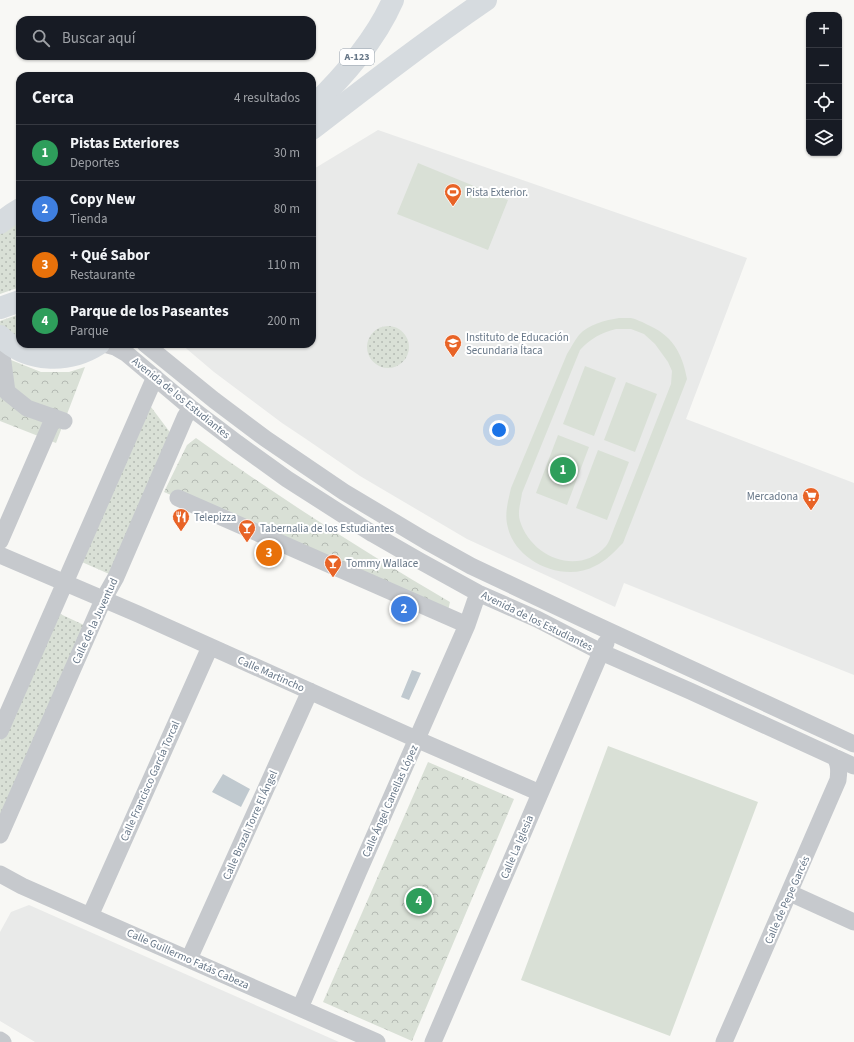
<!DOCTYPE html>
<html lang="es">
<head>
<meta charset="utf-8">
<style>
	:root { --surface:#171b24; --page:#20242c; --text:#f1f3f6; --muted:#9ea1a6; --line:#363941; --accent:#0f766e }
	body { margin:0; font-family:"Source Sans 3",sans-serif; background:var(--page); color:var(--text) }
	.controls { position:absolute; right:12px; top:12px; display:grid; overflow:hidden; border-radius:8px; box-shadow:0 1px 3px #0004 }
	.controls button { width:36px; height:36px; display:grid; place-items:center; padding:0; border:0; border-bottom:1px solid var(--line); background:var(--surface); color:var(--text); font:20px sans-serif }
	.you { position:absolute; left:499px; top:430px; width:14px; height:14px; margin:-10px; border:3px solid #fff; border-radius:50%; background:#1a73e8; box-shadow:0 0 0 6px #1a73e833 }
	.badge { display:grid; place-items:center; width:26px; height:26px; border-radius:50%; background:var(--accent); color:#fff; font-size:13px; font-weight:700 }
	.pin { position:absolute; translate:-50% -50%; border:2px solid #fff; box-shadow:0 1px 4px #0006 }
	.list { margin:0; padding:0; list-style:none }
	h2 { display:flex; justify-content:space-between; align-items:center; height:52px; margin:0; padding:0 16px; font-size:17px }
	h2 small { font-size:13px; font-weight:400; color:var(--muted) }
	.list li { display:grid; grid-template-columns:26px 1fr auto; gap:12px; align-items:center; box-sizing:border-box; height:56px; padding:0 16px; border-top:1px solid var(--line) }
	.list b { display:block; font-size:15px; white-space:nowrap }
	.list p { margin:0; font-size:13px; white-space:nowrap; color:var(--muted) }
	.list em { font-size:13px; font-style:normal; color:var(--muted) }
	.icon { flex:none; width:22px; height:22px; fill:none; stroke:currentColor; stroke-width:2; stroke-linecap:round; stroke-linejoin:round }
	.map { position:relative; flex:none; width:854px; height:1042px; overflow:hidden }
	.search { position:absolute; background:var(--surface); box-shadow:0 1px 3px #0004; left:16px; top:16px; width:300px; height:44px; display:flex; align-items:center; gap:10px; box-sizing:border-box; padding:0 14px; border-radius:12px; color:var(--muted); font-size:15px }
	.panel { position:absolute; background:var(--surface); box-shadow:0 1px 3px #0004; left:16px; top:72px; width:300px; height:276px; border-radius:12px }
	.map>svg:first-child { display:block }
</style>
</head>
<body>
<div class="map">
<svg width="854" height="1042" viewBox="0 0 854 1042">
	<defs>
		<pattern id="grass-dots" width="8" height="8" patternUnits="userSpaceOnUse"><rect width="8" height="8" fill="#d9e0d6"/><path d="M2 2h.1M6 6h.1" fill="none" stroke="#b4bab3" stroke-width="1.8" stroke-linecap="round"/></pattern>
		<pattern id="park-crowns" width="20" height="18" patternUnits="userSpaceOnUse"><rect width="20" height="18" fill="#d9e0d6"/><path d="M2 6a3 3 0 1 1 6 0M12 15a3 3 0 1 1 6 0" fill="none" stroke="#b4bab3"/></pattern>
	</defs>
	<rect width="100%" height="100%" fill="#f8f8f5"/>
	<!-- built -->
	<path fill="#e9eae9" d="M378 130 747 258 686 419 854 483V675L624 583 615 607 467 539 360 476 306 439 282 423 214 372 181 344H312V170Z
		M29 905 339 1042H35L0 1021V932L11 912Z"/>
	<!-- grass -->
	<path fill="url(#grass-dots)" d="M20 216V287L0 294V233Z
		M20 314V341L0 327V321Z
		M367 347a21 21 0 1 1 42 0a21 21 0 1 1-42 0Z
		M145 399 175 439 116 577 75 559Z
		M56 612 86 626 0 822V741Z"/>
	<!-- park -->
	<path fill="url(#park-crowns)" d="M0 354 11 360 41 372H69L85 367 56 443 0 421Z
		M196 438C278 497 363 551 450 602L447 615 164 492 187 445Z
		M428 762 514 799 412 1041 323 1002Z"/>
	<!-- pitch -->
	<path fill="#d9e0d6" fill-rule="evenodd" d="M418 163 508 200 488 250 397 214Z
		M619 318C623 318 627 318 631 318 636 319 642 322 646 324 672 335 682 352 687 379L623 543C614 552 606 561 595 566 564 583 516 562 508 528 504 514 508 502 511 488L567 354C571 348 574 341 579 335 587 325 606 320 619 318ZM616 329H631L644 334 655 344 668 362 672 371 671 384 615 526C612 533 610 541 606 546 578 577 531 557 520 521 517 512 521 502 522 493L580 350C591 338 601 333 616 329Z
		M585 366 616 378 594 436 563 424Z
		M626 382 657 394 635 452 604 440Z
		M558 435 589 447 567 505 536 493Z
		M598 450 629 462 607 520 576 508Z
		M608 746 758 802 670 1036 521 980Z"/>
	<!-- water -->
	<path fill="#c0c9cf" d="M412 670 421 673 409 700 401 697Z
		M223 774 250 789 241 807 212 792Z"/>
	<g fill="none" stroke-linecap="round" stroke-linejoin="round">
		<!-- street -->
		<path stroke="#c6c9cd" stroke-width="17" d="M104 344 115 347 127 354 191 408 237 443 287 479 323 502 373 534 420 561 478 593 537 619 601 652 690 691 854 766
			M145 344 214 400 266 439 344 492 426 541 471 566 583 619 854 744
			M2 355 7 392 27 408 64 421
			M178 498 467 625
			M0 541 54 417
			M0 555 138 614 416 739 540 793
			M0 731 155 377
			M0 835 103 600 116 577 185 417 191 408
			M0 874 22 886 90 916 377 1042
			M790 893 854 922
			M90 916 210 647
			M189 959 310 691
			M300 1008 358 873 467 625 478 593
			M0 1040 3 1042
			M433 1042 601 652 606 643
			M724 1042 838 780C839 772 840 763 834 757"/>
		<!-- primary -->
		<path stroke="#d6dbdf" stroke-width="22" d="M312 107C344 76 375 41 393 0
			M0 223 12 214 20 209
			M0 308 20 301
			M0 336C27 363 68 364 99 344"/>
		<!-- highway -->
		<path stroke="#d6dbdf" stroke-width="22" d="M312 129C369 85 426 41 486 0"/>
	</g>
	<!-- icons -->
	<defs>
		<symbol id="stadium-pin" viewBox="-11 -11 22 30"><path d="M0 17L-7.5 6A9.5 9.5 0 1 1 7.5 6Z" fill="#e86326" stroke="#fff"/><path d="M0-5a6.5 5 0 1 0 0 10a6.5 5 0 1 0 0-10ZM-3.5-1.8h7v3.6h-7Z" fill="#fff"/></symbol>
		<symbol id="school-pin" viewBox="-11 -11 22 30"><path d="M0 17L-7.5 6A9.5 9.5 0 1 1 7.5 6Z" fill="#e86326" stroke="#fff"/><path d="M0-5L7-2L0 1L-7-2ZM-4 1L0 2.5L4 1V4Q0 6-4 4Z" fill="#fff"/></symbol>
		<symbol id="supermarket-pin" viewBox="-11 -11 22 30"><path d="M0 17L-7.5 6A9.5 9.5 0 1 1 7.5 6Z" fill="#e86326" stroke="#fff"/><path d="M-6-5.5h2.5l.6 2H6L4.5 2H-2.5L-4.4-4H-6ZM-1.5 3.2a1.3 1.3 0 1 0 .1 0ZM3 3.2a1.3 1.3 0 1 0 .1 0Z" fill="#fff"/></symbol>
		<symbol id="restaurant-pin" viewBox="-11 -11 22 30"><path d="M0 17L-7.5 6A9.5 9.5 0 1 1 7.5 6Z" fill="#e86326" stroke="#fff"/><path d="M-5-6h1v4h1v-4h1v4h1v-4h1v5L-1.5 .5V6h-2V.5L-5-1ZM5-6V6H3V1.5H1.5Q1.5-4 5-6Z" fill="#fff"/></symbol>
		<symbol id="bar-pin" viewBox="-11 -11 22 30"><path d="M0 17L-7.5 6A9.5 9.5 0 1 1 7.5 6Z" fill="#e86326" stroke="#fff"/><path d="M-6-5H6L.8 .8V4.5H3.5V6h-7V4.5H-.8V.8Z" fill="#fff"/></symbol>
	</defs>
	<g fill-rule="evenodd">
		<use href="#stadium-pin" x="443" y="182" width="20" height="27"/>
		<use href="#school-pin" x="443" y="333" width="20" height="27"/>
		<use href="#supermarket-pin" x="801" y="486" width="20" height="27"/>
		<use href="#restaurant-pin" x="171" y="507" width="20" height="27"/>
		<use href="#bar-pin" x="237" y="518" width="20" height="27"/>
		<use href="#bar-pin" x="323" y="553" width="20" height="27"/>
	</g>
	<g text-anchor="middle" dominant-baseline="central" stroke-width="4" stroke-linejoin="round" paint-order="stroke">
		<!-- shield labels -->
		<rect fill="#fff" stroke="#949fab" stroke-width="1" x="340" y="49" width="34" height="16" rx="3"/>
		<g font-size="10" font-weight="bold" fill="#667687">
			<text x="357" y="57">A-123</text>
		</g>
		<!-- poi labels -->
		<g font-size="11" fill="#667687" stroke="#fff" text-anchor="start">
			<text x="466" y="192">Pista Exterior.</text>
			<text x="466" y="337">Instituto de Educación<tspan x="466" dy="13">Secundaria Ítaca</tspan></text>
			<text x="798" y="496" text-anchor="end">Mercadona</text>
			<text x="194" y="517">Telepizza</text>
			<text x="260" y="528">Tabernalia de los Estudiantes</text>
			<text x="346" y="563">Tommy Wallace</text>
		</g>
		<!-- street labels -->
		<g font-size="11" fill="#667687" stroke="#fff">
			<text transform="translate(181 398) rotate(39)">Avenida de los Estudiantes</text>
			<text transform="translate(95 621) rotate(-65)">Calle de la Juventud</text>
			<text transform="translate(537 621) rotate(26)">Avenida de los Estudiantes</text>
			<text transform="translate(271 674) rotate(24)">Calle Martincho</text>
			<text transform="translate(150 781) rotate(-66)">Calle Francisco García Torcal</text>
			<text transform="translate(390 801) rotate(-66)">Calle Ángel Canellas López</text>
			<text transform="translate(250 825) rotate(-66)">Calle Brazal Torre El Ángel</text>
			<text transform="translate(517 847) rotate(-67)">Calle La Iglesia</text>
			<text transform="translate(787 900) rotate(-66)">Calle de Pepe Garcés</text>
			<text transform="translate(188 959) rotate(24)">Calle Guillermo Fatás Cabeza</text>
		</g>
	</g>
</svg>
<div class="controls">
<button>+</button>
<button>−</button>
<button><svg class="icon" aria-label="locate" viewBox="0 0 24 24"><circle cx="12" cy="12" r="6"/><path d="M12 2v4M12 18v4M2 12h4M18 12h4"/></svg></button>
<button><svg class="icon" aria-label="layers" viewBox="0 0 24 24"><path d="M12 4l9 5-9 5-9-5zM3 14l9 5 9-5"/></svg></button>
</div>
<div class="you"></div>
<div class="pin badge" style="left:563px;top:470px;background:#2e9e5b">1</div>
<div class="pin badge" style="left:404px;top:609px;background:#3f7fe0">2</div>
<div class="pin badge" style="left:269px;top:553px;background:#e8710a">3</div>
<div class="pin badge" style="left:419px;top:901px;background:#2e9e5b">4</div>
<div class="search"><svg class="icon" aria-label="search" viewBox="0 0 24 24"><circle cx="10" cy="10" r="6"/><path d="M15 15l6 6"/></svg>Buscar aquí</div>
<section class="panel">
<h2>Cerca<small>4 resultados</small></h2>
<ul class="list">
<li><span class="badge" style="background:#2e9e5b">1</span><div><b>Pistas Exteriores</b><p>Deportes</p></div><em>30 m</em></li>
<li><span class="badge" style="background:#3f7fe0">2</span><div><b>Copy New</b><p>Tienda</p></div><em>80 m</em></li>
<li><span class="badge" style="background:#e8710a">3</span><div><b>+ Qué Sabor</b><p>Restaurante</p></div><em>110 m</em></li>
<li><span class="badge" style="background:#2e9e5b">4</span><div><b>Parque de los Paseantes</b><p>Parque</p></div><em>200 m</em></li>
</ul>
</section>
</div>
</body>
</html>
